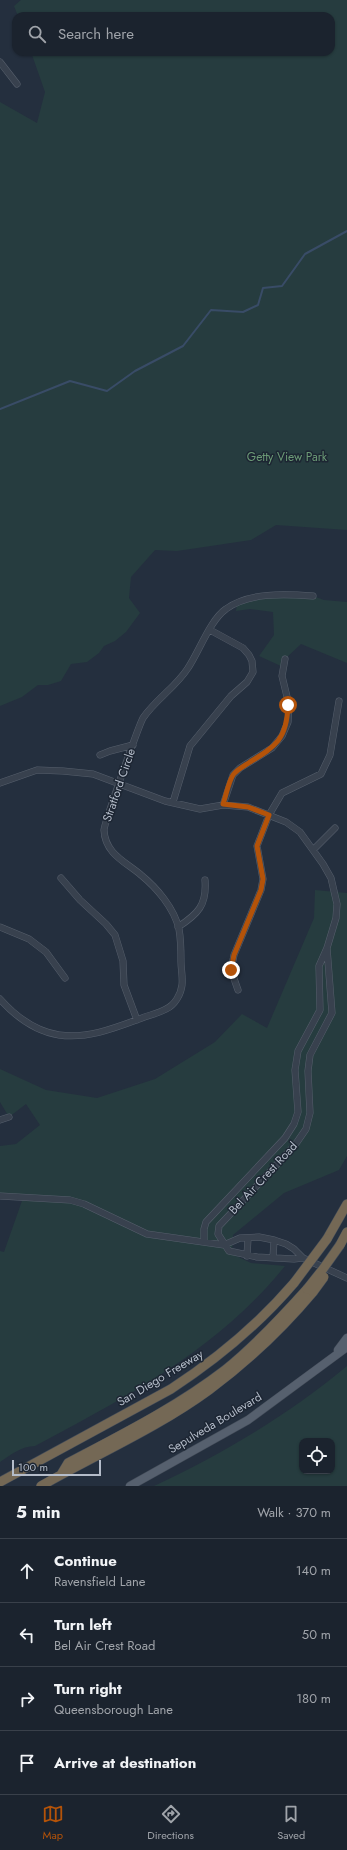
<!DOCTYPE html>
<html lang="en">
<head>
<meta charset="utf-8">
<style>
	:root { --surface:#1b232e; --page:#242b36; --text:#f1f3f6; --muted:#a0a4aa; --line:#39404a; --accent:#b45309 }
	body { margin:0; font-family:Jost,sans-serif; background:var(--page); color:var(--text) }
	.controls { position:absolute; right:12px; bottom:12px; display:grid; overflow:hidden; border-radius:8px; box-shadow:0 1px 3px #0004 }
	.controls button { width:36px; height:36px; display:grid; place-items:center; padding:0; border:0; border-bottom:1px solid var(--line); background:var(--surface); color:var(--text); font:20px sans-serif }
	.scale { position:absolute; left:12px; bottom:10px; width:89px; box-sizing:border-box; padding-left:4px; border:2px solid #b4bcc9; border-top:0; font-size:11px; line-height:14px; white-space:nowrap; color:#b4bcc9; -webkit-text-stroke:3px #1d2633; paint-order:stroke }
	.stop { position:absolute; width:12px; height:12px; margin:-9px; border:3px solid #b45309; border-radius:50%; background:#fff }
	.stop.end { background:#b45309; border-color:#fff; box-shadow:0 1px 4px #0008 }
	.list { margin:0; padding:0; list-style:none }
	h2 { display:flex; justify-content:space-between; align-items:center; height:52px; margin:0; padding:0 16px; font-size:17px }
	h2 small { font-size:13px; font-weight:400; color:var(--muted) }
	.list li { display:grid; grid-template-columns:26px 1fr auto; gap:12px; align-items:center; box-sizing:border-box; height:64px; padding:0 16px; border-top:1px solid var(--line) }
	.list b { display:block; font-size:15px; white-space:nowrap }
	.list p { margin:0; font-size:13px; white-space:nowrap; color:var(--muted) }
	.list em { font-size:13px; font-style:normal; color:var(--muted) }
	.icon { flex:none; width:22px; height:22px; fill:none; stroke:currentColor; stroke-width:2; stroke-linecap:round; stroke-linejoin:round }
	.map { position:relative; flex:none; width:347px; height:1486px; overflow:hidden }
	.search { position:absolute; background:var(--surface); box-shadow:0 1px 3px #0004; left:12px; right:12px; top:12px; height:44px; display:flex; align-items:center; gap:10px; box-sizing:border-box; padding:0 14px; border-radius:12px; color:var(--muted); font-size:15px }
	.sheet { height:308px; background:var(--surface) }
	nav { display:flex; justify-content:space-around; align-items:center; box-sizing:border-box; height:56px; border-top:1px solid var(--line); background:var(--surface); font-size:11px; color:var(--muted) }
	nav a { display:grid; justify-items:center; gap:2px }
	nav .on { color:var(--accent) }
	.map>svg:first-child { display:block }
</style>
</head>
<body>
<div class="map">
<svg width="347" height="1486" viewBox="0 0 347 1486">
	<rect width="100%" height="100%" fill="#242f3e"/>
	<!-- green -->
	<path fill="#263c3f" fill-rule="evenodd" d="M21 0H347V530L276 525 251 540 177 551 155 550 131 577 129 598 140 613 126 632 115 641 104 646 99 653 87 662 71 664 61 681 48 685H38L22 697 0 706V102L37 123 45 92 31 52H331V16H18L14 6Z
		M313 596 324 600 347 602V663L301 644 285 659 283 667 259 656 274 635 273 612 250 609 236 611 237 603 252 598Z
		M315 890 347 893V1156L339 1170 284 1193 233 1235 232 1254 251 1263 285 1266C217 1350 128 1396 35 1446 21 1446 11 1455 0 1462V1251L4 1252 23 1198 0 1196V1146L16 1144 40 1125 26 1104 9 1117 0 1102V1069L46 1090 97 1098 155 1079 215 1042 242 1014 267 1028 314 918Z
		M347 1366V1486H154C221 1455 291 1413 347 1366ZM302 1441H332V1471H302Z"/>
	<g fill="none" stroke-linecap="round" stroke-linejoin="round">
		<!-- stream -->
		<path stroke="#394c67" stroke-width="2" d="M0 409 70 381 107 391 135 371 183 346 211 310 243 312 258 305 263 288 282 286 305 254 347 231"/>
		<defs>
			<path id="minor" d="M0 62 17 84
				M100 755 110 751 133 745
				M0 783 37 770 63 771 93 774 165 801 200 809 223 805 248 807 286 822 300 832 323 864 331 878 337 904 336 918 327 948 319 966 320 1010 298 1051 295 1070 298 1112 294 1124 285 1138 206 1222 204 1229V1242
				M173 802 190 746 231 696 247 682 253 672 252 661 249 655 243 648 210 630
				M223 805 233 775 240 768 272 748 282 736 288 722 289 705 282 676 285 659
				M313 850 335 828
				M61 878 80 900 106 924 115 935 123 961 124 985 137 1020
				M0 927 29 939 46 952 65 978
				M178 927C198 914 207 905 205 880
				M327 948 332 1013 310 1055 308 1071 310 1113 306 1129 295 1145 219 1226 218 1234 229 1251 257 1257 294 1259 303 1258 347 1278
				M238 990 231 970 234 955 261 890 263 879 257 846 269 815 282 793 321 774 330 755 339 701
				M0 999C16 1017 34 1031 59 1035 88 1039 115 1028 142 1018 150 1015 159 1013 166 1009 175 1005 181 994 182 985 183 978 181 969 181 962 181 951 181 940 179 929 174 908 157 888 141 875 126 862 105 854 104 830 104 824 139 725 143 718 156 699 176 687 188 668 199 652 210 620 226 609 249 592 286 594 313 596
				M0 1120 9 1117
				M0 1196 70 1200 84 1204 147 1234 224 1245 240 1238 259 1237 274 1240 286 1244 294 1249 303 1258
				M247 1256 248 1238
				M273 1258 274 1240"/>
			<path id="major" d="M338 1350 347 1338
				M130 1486 248 1420 347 1347"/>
			<path id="highway" d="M327 1239 347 1204
				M340 1245 347 1232
				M62 1473 68 1463C121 1435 177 1407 225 1370 255 1346 281 1318 307 1289
				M0 1482 171 1389C217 1359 258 1325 294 1283
				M41 1486C97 1454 157 1428 209 1390 248 1361 282 1329 313 1292"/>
		</defs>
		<!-- minor casing -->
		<use href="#minor" stroke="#565f6c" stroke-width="7"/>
		<!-- major casing -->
		<use href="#major" stroke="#414a57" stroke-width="9"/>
		<!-- highway casing -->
		<use href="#highway" stroke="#434c59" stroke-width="10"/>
		<!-- minor -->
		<use href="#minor" stroke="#38414e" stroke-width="6"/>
		<!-- major -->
		<use href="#major" stroke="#56606e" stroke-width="8"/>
		<!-- highway -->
		<use href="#highway" stroke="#746855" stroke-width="9"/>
		<defs>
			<path id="highway-bridge" d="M294 1283 327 1239
				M307 1289 323 1269 340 1245
				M313 1292 324 1277"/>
		</defs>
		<!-- highway-bridge casing -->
		<use href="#highway-bridge" stroke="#434c59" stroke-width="10" stroke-linecap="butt"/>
		<!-- highway-bridge -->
		<use href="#highway-bridge" stroke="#746855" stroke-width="9"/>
	</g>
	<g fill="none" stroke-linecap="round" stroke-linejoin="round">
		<!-- route -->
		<path stroke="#b45309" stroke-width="5" d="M231 970 234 955 261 890 263 879 257 846 269 815 248 807 223 804C226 796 228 783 233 775 236 770 244 766 250 762 276 746 287 739 288 705"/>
	</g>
	<g text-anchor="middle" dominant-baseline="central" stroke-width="3" stroke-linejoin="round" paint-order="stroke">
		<!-- park labels -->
		<g font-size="12" fill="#6b9a76" stroke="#1d2633">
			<text x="287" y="457">Getty View Park</text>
		</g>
		<!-- street labels -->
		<g font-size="12" fill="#b4bcc9" stroke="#1d2633">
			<text transform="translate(119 785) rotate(-71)">Stratford Circle</text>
			<text transform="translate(263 1178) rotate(-47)">Bel Air Crest Road</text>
			<text transform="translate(160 1378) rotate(-31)">San Diego Freeway</text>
			<text transform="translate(215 1423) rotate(-31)">Sepulveda Boulevard</text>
		</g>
	</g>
</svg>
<div class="controls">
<button><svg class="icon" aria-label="locate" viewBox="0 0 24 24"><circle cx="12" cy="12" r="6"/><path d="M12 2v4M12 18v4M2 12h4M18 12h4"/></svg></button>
</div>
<div class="scale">100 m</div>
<div class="stop" style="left:288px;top:705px"></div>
<div class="stop end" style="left:231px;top:970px"></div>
<div class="search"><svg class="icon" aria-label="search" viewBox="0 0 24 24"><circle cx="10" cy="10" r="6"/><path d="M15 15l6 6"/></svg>Search here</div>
</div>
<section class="sheet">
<h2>5 min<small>Walk · 370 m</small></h2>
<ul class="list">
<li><svg class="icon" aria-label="ahead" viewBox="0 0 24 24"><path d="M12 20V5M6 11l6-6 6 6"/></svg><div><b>Continue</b><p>Ravensfield Lane</p></div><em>140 m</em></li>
<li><svg class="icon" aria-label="left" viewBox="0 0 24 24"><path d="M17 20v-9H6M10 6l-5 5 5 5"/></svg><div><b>Turn left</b><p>Bel Air Crest Road</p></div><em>50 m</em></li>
<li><svg class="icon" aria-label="right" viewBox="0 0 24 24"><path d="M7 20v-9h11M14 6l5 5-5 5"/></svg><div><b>Turn right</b><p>Queensborough Lane</p></div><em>180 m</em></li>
<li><svg class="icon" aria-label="arrive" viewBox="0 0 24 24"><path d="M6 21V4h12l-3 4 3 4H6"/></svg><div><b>Arrive at destination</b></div></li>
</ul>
</section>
<nav>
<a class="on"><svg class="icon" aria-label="map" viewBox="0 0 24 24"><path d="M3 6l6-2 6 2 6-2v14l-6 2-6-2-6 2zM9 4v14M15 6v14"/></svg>Map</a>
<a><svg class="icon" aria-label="directions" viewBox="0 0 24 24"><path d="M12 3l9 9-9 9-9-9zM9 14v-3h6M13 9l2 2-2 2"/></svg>Directions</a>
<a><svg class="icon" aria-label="saved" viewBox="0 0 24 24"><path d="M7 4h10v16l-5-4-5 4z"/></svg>Saved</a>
</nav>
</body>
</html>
